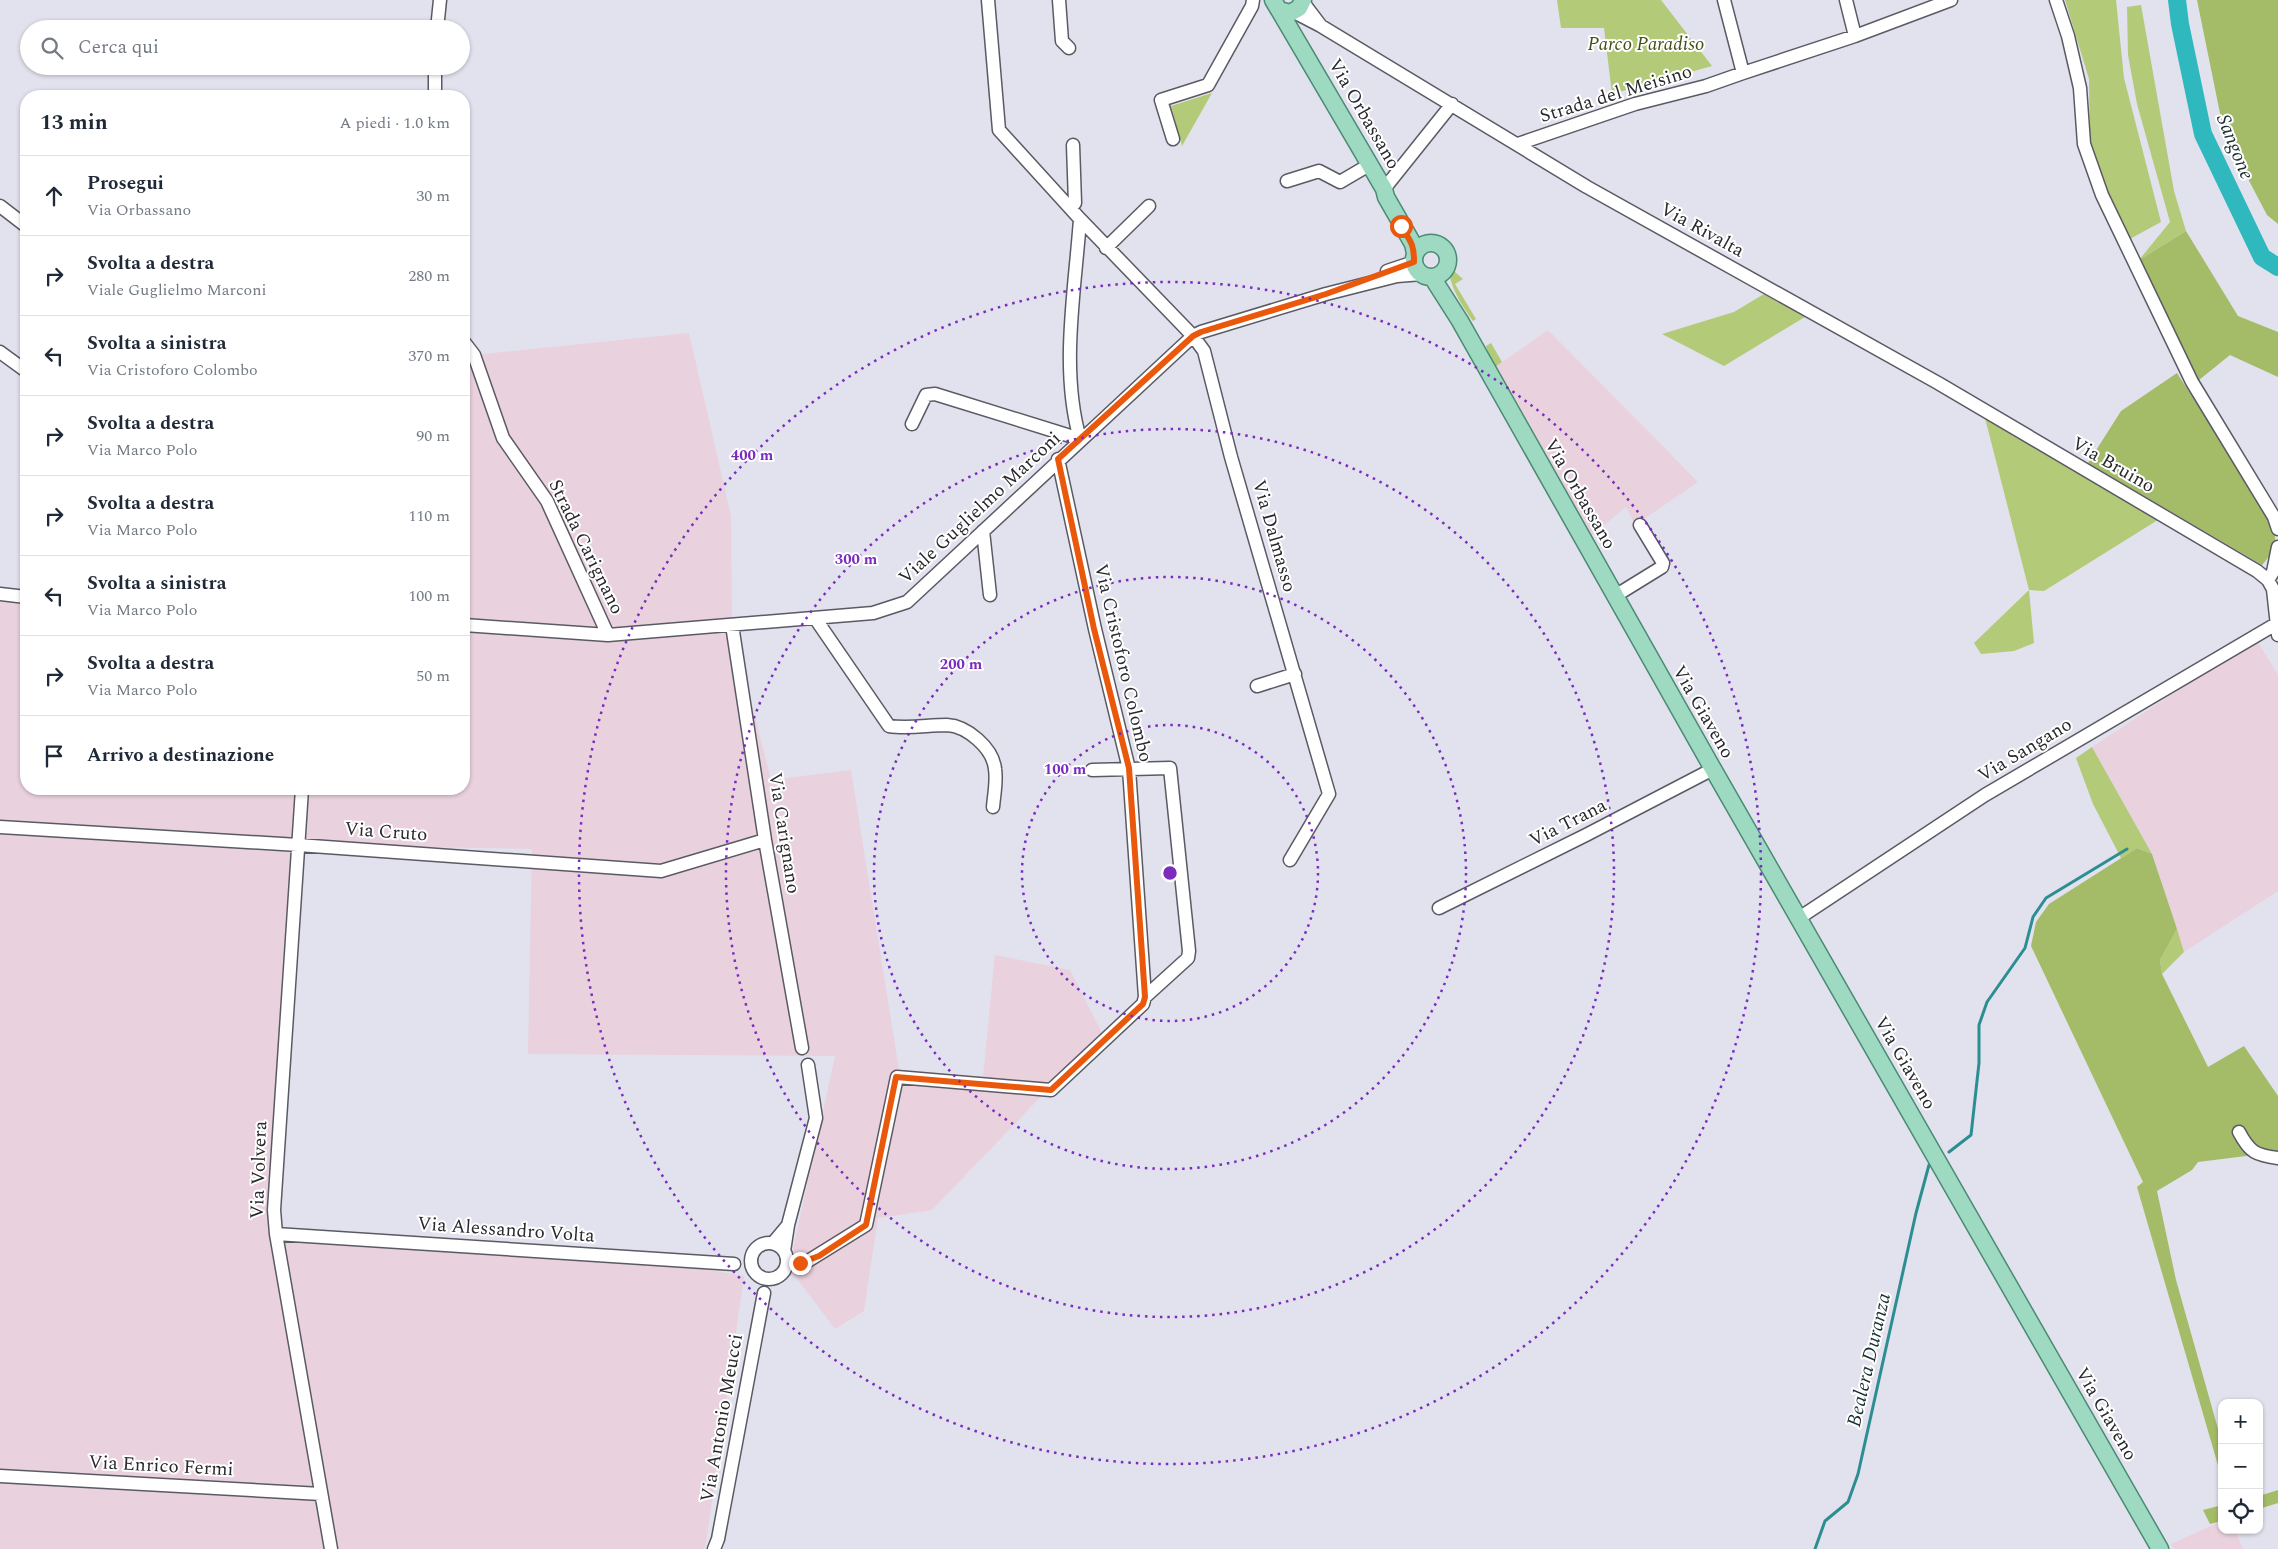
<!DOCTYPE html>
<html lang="it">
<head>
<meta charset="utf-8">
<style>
	:root { --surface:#fff; --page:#f2f2f3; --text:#1f2937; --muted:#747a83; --line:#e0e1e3 }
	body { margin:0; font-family:Spectral,serif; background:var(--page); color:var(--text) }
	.controls { position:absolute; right:15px; bottom:15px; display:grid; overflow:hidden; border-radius:10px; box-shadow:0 1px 4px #0004 }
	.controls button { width:45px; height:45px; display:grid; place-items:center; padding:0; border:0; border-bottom:1px solid var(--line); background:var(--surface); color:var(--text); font:25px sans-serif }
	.stop { position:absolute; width:15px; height:15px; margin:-11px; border:4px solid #ea580c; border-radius:50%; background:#fff }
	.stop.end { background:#ea580c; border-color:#fff; box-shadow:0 1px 5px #0008 }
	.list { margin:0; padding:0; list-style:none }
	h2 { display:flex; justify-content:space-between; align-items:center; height:65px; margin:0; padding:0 20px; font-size:21px }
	h2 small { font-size:16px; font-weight:400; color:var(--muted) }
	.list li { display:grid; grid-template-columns:32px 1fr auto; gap:15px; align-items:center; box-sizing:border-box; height:80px; padding:0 20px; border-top:1px solid var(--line) }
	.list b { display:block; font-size:19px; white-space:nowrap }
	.list p { margin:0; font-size:16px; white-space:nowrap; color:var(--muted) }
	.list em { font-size:16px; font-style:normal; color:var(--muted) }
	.icon { flex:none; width:28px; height:28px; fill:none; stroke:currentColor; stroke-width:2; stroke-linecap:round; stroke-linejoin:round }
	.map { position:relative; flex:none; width:2278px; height:1549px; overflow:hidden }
	.search { position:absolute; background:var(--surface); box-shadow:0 1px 4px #0004; left:20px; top:20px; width:450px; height:55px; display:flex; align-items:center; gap:12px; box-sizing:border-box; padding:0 18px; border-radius:28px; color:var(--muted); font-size:19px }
	.panel { position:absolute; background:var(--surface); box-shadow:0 1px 4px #0004; left:20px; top:90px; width:450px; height:705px; border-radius:20px }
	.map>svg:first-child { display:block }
</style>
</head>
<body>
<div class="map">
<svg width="2278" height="1549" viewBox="0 0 2278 1549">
	<rect width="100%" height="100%" fill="#e1e2ed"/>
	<!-- industrial -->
	<path fill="#e9d1dd" d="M1548 330 1698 482 1635 525 1626 507 1591 536 1494 368Z
		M689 333 731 516 732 625 771 780 851 770 900 1076 983 1077 995 955 1070 970 1102 1033 932 1210 878 1218 864 1311 835 1329 789 1268 835 1056 528 1054 532 849 299 845 276 1234 704 1269 744 1276 706 1543 704 1549H0V594L26 597V789H464V342L474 355Z
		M2256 639 2278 675V891L2184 952 2152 854 2092 747Z
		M2222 1521V1530H2235L2243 1549H2174L2171 1544Z"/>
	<!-- green -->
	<path fill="#b3ca78" d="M1557 0H1661L1712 66 1612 94 1604 28H1561Z
		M2065 0H2116L2124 78 2161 222 2128 240 2103 185 2090 145 2089 79Z
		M2141 5 2174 191 2186 231 2139 260 2170 222 2137 104 2128 55 2127 7Z
		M1212 93 1182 146 1171 106Z
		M1454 271 1463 279 1455 284 1476 319 1473 321C1462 306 1453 292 1449 273Z
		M1764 294 1805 317 1724 366 1662 334 1734 312Z
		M1491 343 1502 362 1494 368 1486 346Z
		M1985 418 2161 518 2044 591 2029 590 2034 643 2014 651 1981 654 1974 643 2029 590Z
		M2092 747 2152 854 2137 848 2121 858 2093 804 2076 758Z
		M2177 929 2184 952 2162 974 2160 960Z"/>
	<!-- forest -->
	<path fill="#a4bb67" d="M2197 0H2278V224L2267 215 2224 133Z
		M2186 231 2238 316 2278 332V377L2230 355 2199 380 2139 260Z
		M2177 373 2271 519C2278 541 2277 548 2262 565L2088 463 2121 411Z
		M2137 848 2152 854 2177 929 2160 960 2162 974 2208 1067 2244 1046 2278 1096V1154L2256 1151 2246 1156 2198 1162 2192 1170 2157 1191 2176 1280 2222 1443V1479L2137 1187 2143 1182 2031 946 2036 922 2049 904Z
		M2278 1490V1503L2259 1509V1496Z
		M2222 1505V1521L2210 1524 2203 1510Z"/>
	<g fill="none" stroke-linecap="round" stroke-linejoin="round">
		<!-- stream -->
		<path stroke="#2d8e92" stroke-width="3" d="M1949 1152 1971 1135 1979 1063V1025L1987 1002 2025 948 2033 917 2046 898 2127 849
			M1815 1549 1825 1521 1848 1502 1858 1474 1916 1213 1929 1165"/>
		<!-- river -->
		<path stroke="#2fb9be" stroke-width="18" d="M2177 0 2180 24 2203 134 2262 257 2278 267"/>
		<defs>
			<path id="minor" d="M988 0 999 130 1080 219C1075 291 1060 369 1080 439
				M1059 0 1062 41 1069 48
				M1724 0 1743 73
				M1846 0 1855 36
				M2056 0 2068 36 2080 88 2084 144 2102 195 2192 382 2274 517 2278 529
				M1294 12 1321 26 1302 1
				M1321 26 1587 187 1938 383 2257 571 2268 580
				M437 29 440 0
				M435 96V66
				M1173 139 1161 100 1208 85 1252 6 1253 0
				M1518 144 1635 104 1706 86 1743 73 1855 36 1951 0
				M1287 181 1319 171 1340 182 1369 165
				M1384 189 1452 104
				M0 206 26 226
				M1070 208 1075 203 1073 145
				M1080 219 1193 336 1204 351 1231 457 1329 794 1290 860
				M1106 248 1149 206
				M1387 271 1414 262
				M464 342 474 355 503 438 547 501 608 635
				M0 352 26 371
				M912 424 926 395 935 394 1080 439
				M1058 459 1095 629 1129 769 1145 997
				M983 531 990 595
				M2278 547 2273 572 2268 580 2273 589 2278 635
				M0 594 26 597
				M1615 596 1662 567 1663 563 1640 525
				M815 618 889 726C908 729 928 725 947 725 967 726 993 748 995 769 997 781 994 795 993 807
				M464 625 608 635 873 613 907 602 1193 336 1201 332 1326 294 1397 276 1422 274
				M732 625 765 840 802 1048
				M1257 686 1295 674
				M302 789 274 1210 276 1234 331 1549
				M0 827 298 845 661 871 765 840
				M1439 908 1586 835 1713 769
				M1799 918 1985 795 2276 624
				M2239 1132C2250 1153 2256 1155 2278 1158
				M788 1225 816 1118 808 1065
				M276 1234 734 1264
				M751 1261a18 18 0 1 1 36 0a18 18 0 1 1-36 0Z
				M773 1243 788 1225 784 1251
				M787 1262 808 1261 866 1225 897 1077 1051 1090 1143 1004 1145 997 1188 958 1189 951 1170 768 1092 770
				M0 1476 321 1494
				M714 1549 718 1539 764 1293"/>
			<path id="major" d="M1273 0 1279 10 1290 13 1299 8 1303 0
				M1279 10 1384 189 1386 197 1413 244 1415 253
				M1414 260a17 17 0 1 1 34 0a17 17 0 1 1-34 0Z
				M1432 277 1460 321 1713 769 2160 1549"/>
		</defs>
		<!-- minor casing -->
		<use href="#minor" stroke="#5a5a64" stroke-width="15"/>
		<!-- major casing -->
		<use href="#major" stroke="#4b8a73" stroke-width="19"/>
		<!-- minor -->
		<use href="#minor" stroke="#fff" stroke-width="12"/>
		<!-- major -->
		<use href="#major" stroke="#9ed9c2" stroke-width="16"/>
	</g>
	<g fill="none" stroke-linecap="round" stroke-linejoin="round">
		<!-- route -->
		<path stroke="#ea580c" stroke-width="6" d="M800 1263 819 1256 866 1225 896 1077 1051 1090 1143 1004 1145 997 1129 768 1094 629 1058 459 1193 336 1201 332 1326 294 1414 262C1414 244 1411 242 1401 226"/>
	</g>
	<!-- distance rings -->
	<g fill="none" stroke="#7b2cbf" stroke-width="2.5" stroke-dasharray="2.5 5">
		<circle cx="1170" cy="873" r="148"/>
		<circle cx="1170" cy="873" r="296"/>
		<circle cx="1170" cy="873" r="444"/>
		<circle cx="1170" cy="873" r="591"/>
	</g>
	<g text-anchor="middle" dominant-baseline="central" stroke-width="4" stroke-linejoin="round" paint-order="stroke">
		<!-- park labels -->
		<g font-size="19" font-style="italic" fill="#414f12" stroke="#fff">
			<text x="1646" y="44">Parco Paradiso</text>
		</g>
		<!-- street labels -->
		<g font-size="19" fill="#29292d" stroke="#fff">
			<text transform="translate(1616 94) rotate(-17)">Strada del Meisino</text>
			<text transform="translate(1364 114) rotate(60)">Via Orbassano</text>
			<text transform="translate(1702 230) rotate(29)">Via Rivalta</text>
			<text transform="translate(2113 465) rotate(30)">Via Bruino</text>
			<text transform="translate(1580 494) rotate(60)">Via Orbassano</text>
			<text transform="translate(980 508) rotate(-43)">Viale Guglielmo Marconi</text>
			<text transform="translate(1274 536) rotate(74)">Via Dalmasso</text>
			<text transform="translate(586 547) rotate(64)">Strada Carignano</text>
			<text transform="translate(1123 663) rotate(77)">Via Cristoforo Colombo</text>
			<text transform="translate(1703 712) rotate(60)">Via Giaveno</text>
			<text transform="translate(2025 750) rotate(-31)">Via Sangano</text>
			<text transform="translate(1568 823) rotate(-27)">Via Trana</text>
			<text transform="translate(386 832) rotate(4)">Via Cruto</text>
			<text transform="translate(784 833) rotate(81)">Via Carignano</text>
			<text transform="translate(1905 1063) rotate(60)">Via Giaveno</text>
			<text transform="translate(259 1170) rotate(-88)">Via Volvera</text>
			<text transform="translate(506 1230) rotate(4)">Via Alessandro Volta</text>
			<text transform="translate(2106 1414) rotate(60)">Via Giaveno</text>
			<text transform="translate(722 1418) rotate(-80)">Via Antonio Meucci</text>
			<text transform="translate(161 1466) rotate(3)">Via Enrico Fermi</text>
		</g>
		<!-- water labels -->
		<g font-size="20" font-style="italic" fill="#192f30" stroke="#fff">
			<text transform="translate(2235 147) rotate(68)">Sangone</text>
			<text transform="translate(1869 1360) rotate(-77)">Bealera Duranza</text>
		</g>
	</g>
	<circle cx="1170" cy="873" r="8" fill="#7b2cbf" stroke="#fff" stroke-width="2.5"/>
	<g font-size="15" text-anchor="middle" font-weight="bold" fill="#7b2cbf" stroke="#fff" stroke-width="4" stroke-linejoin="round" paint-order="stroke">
		<text x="752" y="460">400 m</text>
		<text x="856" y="564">300 m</text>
		<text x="961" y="669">200 m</text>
		<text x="1065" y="774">100 m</text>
	</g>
</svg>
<div class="controls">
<button>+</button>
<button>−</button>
<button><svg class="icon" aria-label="locate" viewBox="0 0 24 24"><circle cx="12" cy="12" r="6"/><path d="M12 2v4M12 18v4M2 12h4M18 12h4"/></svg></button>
</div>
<div class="stop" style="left:1401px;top:226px"></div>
<div class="stop end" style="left:800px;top:1263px"></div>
<div class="search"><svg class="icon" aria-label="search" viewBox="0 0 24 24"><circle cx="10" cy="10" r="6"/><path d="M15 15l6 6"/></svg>Cerca qui</div>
<section class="panel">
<h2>13 min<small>A piedi · 1.0 km</small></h2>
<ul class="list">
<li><svg class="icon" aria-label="ahead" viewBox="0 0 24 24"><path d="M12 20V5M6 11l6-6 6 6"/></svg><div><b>Prosegui</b><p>Via Orbassano</p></div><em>30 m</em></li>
<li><svg class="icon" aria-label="right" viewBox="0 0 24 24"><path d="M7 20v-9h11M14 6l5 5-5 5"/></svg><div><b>Svolta a destra</b><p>Viale Guglielmo Marconi</p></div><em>280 m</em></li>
<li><svg class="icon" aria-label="left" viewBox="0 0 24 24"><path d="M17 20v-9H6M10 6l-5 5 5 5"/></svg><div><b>Svolta a sinistra</b><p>Via Cristoforo Colombo</p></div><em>370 m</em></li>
<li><svg class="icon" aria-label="right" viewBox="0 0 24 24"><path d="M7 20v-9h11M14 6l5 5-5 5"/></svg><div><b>Svolta a destra</b><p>Via Marco Polo</p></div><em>90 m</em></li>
<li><svg class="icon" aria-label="right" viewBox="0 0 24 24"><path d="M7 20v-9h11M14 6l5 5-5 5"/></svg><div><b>Svolta a destra</b><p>Via Marco Polo</p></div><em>110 m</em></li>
<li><svg class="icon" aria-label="left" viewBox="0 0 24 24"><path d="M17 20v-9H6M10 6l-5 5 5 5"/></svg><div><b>Svolta a sinistra</b><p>Via Marco Polo</p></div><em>100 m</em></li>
<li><svg class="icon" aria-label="right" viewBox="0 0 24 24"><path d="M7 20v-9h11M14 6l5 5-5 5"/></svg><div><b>Svolta a destra</b><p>Via Marco Polo</p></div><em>50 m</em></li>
<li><svg class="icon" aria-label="arrive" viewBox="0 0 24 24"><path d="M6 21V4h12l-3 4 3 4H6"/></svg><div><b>Arrivo a destinazione</b></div></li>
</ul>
</section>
</div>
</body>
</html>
